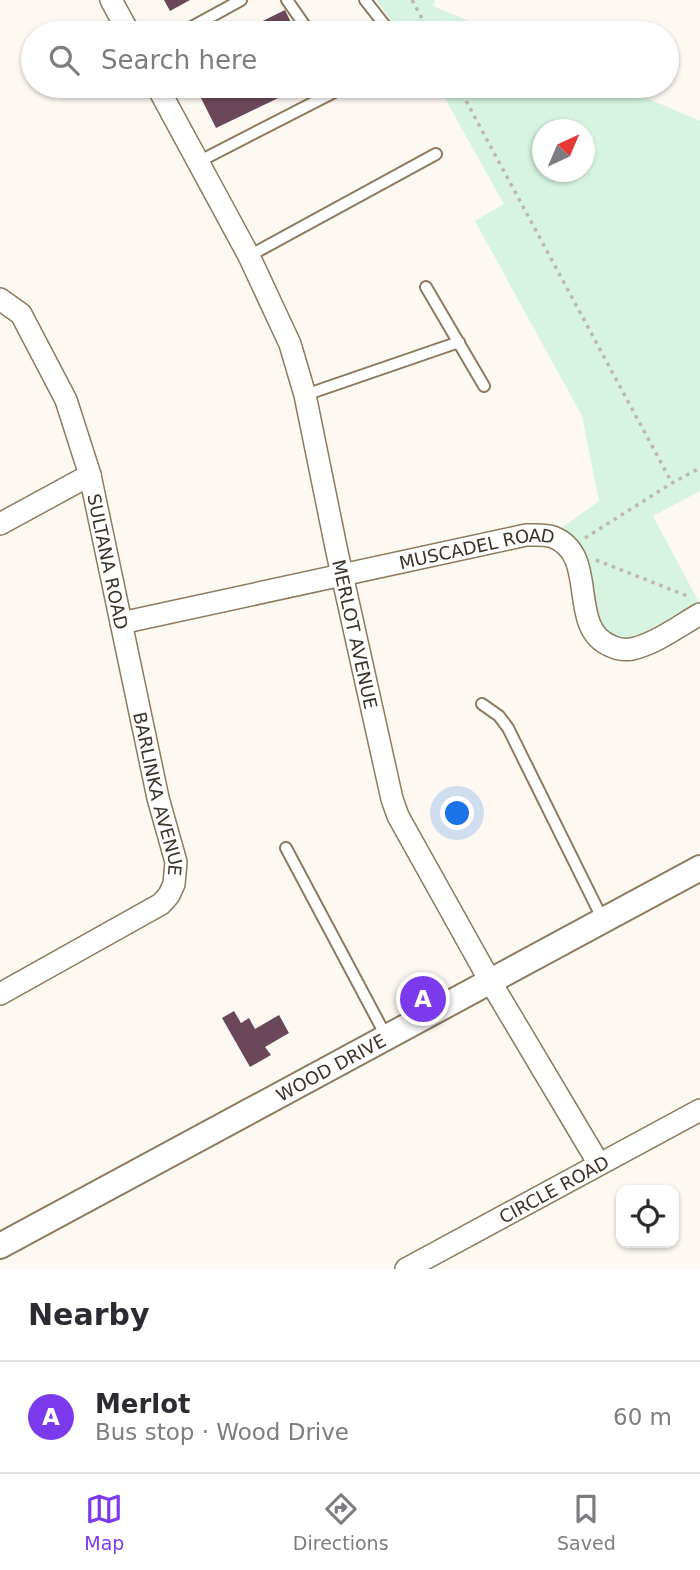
<!DOCTYPE html>
<html lang="en">
<head>
<meta charset="utf-8">
<style>
	:root { --surface:#fff; --page:#f7f7f7; --text:#2b2b33; --muted:#7c7c81; --line:#e1e1e2; --accent:#7c3aed }
	body { margin:0; font-family:"DejaVu Sans",sans-serif; background:var(--page); color:var(--text) }
	.controls { position:absolute; right:21px; bottom:21px; display:grid; overflow:hidden; border-radius:14px; box-shadow:0 2px 5px #0004 }
	.controls button { width:63px; height:63px; display:grid; place-items:center; padding:0; border:0; border-bottom:2px solid var(--line); background:var(--surface); color:var(--text); font:35px sans-serif }
	.compass { position:absolute; left:532px; top:119px; width:63px; height:63px; border-radius:50%; background:var(--surface); box-shadow:0 2px 5px #0004; rotate:44deg }
	.you { position:absolute; left:458px; top:814px; width:24px; height:24px; margin:-18px; border:5px solid #fff; border-radius:50%; background:#1a73e8; box-shadow:0 0 0 10px #1a73e833 }
	.badge { display:grid; place-items:center; width:46px; height:46px; border-radius:50%; background:var(--accent); color:#fff; font-size:23px; font-weight:700 }
	.pin { position:absolute; translate:-50% -50%; border:4px solid #fff; box-shadow:0 2px 7px #0006 }
	.list { margin:0; padding:0; list-style:none }
	h2 { display:flex; justify-content:space-between; align-items:center; height:91px; margin:0; padding:0 28px; font-size:30px }
	h2 small { font-size:23px; font-weight:400; color:var(--muted) }
	.list li { display:grid; grid-template-columns:46px 1fr auto; gap:21px; align-items:center; box-sizing:border-box; height:112px; padding:0 28px; border-top:2px solid var(--line) }
	.list b { display:block; font-size:26px; white-space:nowrap }
	.list p { margin:0; font-size:23px; white-space:nowrap; color:var(--muted) }
	.list em { font-size:23px; font-style:normal; color:var(--muted) }
	.icon { flex:none; width:38px; height:38px; fill:none; stroke:currentColor; stroke-width:2; stroke-linecap:round; stroke-linejoin:round }
	.map { position:relative; flex:none; width:700px; height:1269px; overflow:hidden }
	.search { position:absolute; background:var(--surface); box-shadow:0 2px 5px #0004; left:21px; right:21px; top:21px; height:77px; display:flex; align-items:center; gap:18px; box-sizing:border-box; padding:0 24px; border-radius:38px; color:var(--muted); font-size:26px }
	.sheet { height:203px; background:var(--surface) }
	nav { display:flex; justify-content:space-around; align-items:center; box-sizing:border-box; height:98px; border-top:2px solid var(--line); background:var(--surface); font-size:19px; color:var(--muted) }
	nav a { display:grid; justify-items:center; gap:4px }
	nav .on { color:var(--accent) }
	.map>svg:first-child { display:block }
</style>
</head>
<body>
<div class="map">
<svg width="700" height="1269" viewBox="0 0 700 1269">
	<rect width="100%" height="100%" fill="#fdf8f2"/>
	<!-- green -->
	<path fill="#d6f4e1" fill-rule="evenodd" d="M376 0H435L433 6 497 33H401Z
		M438 86H619L700 121V491L653 516 700 604 627 641 605 635 557 531 599 501 582 416 475 221 504 204ZM542 130H584V172H542Z"/>
	<!-- building -->
	<path fill="#6a4859" d="M164 0H190L170 11Z
		M285 10 296 33H238Z
		M195 86H303L216 128Z
		M234 1011 241 1023 249 1018 255 1029 279 1015 289 1033 265 1047 271 1055 250 1067 222 1018Z"/>
	<g fill="none" stroke-linecap="round" stroke-linejoin="round">
		<defs>
			<path id="service" d="M287 0 310 33
				M365 0 391 33
				M181 33 241 0
				M198 162 346 86
				M249 256 436 154
				M426 287 484 386
				M305 395 459 342
				M482 704 499 716 508 728 603 920
				M286 848 386 1036"/>
			<g id="minor">
				<path d="M111 0 129 33"/>
				<path id="s1" d="M157 86 249 256 290 344 305 395 337 552 392 799 398 816 490 981 599 1164"/>
				<path id="s2" d="M0 299 21 314 66 400 90 475 158 798 176 862 174 884 169 895 161 904 0 994"/>
				<path d="M0 524 90 475"/>
				<path id="s3" d="M121 623 526 535C535 535 545 534 553 537 600 555 566 628 611 646 617 649 625 650 632 649 655 644 679 626 700 614"/>
				<path id="s4" d="M406 1269 700 1110"/>
			</g>
			<g id="tertiary">
				<path id="s5" d="M0 1246 700 868"/>
			</g>
		</defs>
		<!-- service casing -->
		<use href="#service" stroke="#8f795f" stroke-width="14"/>
		<!-- minor casing -->
		<use href="#minor" stroke="#8f795f" stroke-width="24"/>
		<!-- tertiary casing -->
		<use href="#tertiary" stroke="#8f795f" stroke-width="28"/>
		<!-- path -->
		<path stroke="#bdb7af" stroke-width="3.5" stroke-dasharray="3.5 5" stroke-linecap="butt" d="M412 0 430 33
			M458 86 672 483
			M585 538 672 483 700 468
			M596 560 690 597"/>
		<!-- service -->
		<use href="#service" stroke="#fff" stroke-width="10"/>
		<!-- minor -->
		<use href="#minor" stroke="#fff" stroke-width="21"/>
		<!-- tertiary -->
		<use href="#tertiary" stroke="#fff" stroke-width="24"/>
	</g>
	<g text-anchor="middle" dominant-baseline="central" stroke-width="7" stroke-linejoin="round" paint-order="stroke">
		<!-- street labels -->
		<g font-size="18" fill="#3c3328" stroke="#fdf8f2">
			<text stroke="none"><textPath href="#s2" startOffset="290">SULTANA ROAD</textPath></text>
			<text stroke="none"><textPath href="#s3" startOffset="364">MUSCADEL ROAD</textPath></text>
			<text stroke="none"><textPath href="#s1" startOffset="588">MERLOT AVENUE</textPath></text>
			<text stroke="none"><textPath href="#s2" startOffset="528">BARLINKA AVENUE</textPath></text>
			<text stroke="none"><textPath href="#s5" startOffset="376">WOOD DRIVE</textPath></text>
			<text stroke="none"><textPath href="#s4" startOffset="168">CIRCLE ROAD</textPath></text>
		</g>
	</g>
</svg>
<div class="controls">
<button><svg class="icon" aria-label="locate" viewBox="0 0 24 24"><circle cx="12" cy="12" r="6"/><path d="M12 2v4M12 18v4M2 12h4M18 12h4"/></svg></button>
</div>
<svg class="compass" viewBox="-18 -18 36 36"><path d="M0-13l5 13h-10z" fill="#e53935"/><path d="M0 13l5-13h-10z" fill="#7c7c81"/></svg>
<div class="you"></div>
<div class="pin badge" style="left:423px;top:999px">A</div>
<div class="search"><svg class="icon" aria-label="search" viewBox="0 0 24 24"><circle cx="10" cy="10" r="6"/><path d="M15 15l6 6"/></svg>Search here</div>
</div>
<section class="sheet">
<h2>Nearby<small></small></h2>
<ul class="list">
<li><span class="badge">A</span><div><b>Merlot</b><p>Bus stop · Wood Drive</p></div><em>60 m</em></li>
</ul>
</section>
<nav>
<a class="on"><svg class="icon" aria-label="map" viewBox="0 0 24 24"><path d="M3 6l6-2 6 2 6-2v14l-6 2-6-2-6 2zM9 4v14M15 6v14"/></svg>Map</a>
<a><svg class="icon" aria-label="directions" viewBox="0 0 24 24"><path d="M12 3l9 9-9 9-9-9zM9 14v-3h6M13 9l2 2-2 2"/></svg>Directions</a>
<a><svg class="icon" aria-label="saved" viewBox="0 0 24 24"><path d="M7 4h10v16l-5-4-5 4z"/></svg>Saved</a>
</nav>
</body>
</html>
